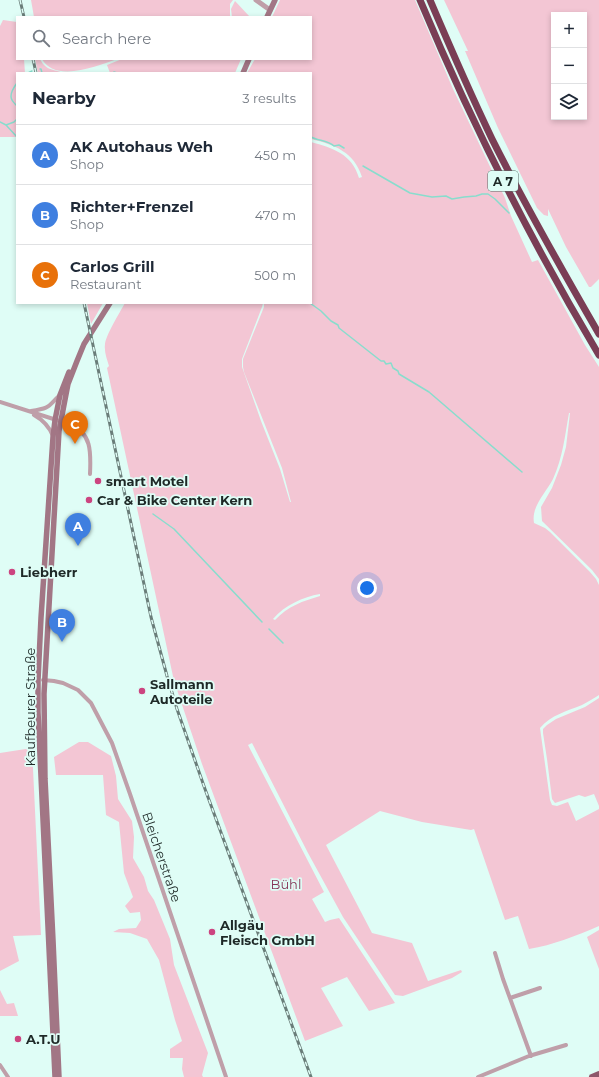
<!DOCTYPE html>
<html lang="en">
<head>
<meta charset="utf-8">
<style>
	:root { --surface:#fff; --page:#f2f2f3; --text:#1f2937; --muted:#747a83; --line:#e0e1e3; --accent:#1a73e8 }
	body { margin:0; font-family:Montserrat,sans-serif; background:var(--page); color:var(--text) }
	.controls { position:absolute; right:12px; top:12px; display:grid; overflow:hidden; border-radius:0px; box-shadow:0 2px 6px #0003 }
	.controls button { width:36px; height:36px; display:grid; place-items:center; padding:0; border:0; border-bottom:1px solid var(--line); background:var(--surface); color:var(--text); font:20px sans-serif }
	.you { position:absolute; left:367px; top:588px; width:14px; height:14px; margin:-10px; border:3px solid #fff; border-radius:50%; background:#1a73e8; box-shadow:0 0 0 6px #1a73e833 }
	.badge { display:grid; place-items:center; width:26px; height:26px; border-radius:50%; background:var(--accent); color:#fff; font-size:13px; font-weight:700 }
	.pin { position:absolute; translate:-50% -33px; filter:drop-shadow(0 1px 2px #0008) }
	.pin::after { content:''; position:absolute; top:21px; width:14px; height:12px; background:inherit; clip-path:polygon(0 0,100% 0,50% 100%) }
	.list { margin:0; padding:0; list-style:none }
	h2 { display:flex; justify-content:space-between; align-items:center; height:52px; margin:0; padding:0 16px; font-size:17px }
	h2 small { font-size:13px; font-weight:400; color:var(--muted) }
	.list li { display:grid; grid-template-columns:26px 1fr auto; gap:12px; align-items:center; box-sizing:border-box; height:60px; padding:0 16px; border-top:1px solid var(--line) }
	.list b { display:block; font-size:15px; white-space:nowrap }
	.list p { margin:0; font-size:13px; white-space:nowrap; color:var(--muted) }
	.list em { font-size:13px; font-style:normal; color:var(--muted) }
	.icon { flex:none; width:22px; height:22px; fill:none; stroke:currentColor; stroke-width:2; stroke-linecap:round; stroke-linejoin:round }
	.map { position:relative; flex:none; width:599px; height:1077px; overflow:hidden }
	.search { position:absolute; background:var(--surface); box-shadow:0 2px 6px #0003; left:16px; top:16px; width:296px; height:44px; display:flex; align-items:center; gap:10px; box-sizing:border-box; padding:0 14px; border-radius:0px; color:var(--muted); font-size:15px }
	.panel { position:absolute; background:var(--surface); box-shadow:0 2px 6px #0003; left:16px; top:72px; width:296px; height:232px; border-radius:0px }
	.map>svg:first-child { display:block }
</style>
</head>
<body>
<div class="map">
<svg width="599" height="1077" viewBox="0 0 599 1077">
	<rect width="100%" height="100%" fill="#dffdf6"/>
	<!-- green -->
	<path fill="#f3c6d4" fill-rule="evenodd" d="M31 0H233L230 4V17H34Z
		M280 0H415L453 89 505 198 511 216 532 262 538 260 585 345 599 367V579L592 570 542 521 541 507 552 488 561 465 566 447 570 413H569C565 435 563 457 553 479 546 493 531 506 534 523L545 528 550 532 590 572 596 579 599 585V695C594 698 588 702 582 705 567 711 551 715 540 728L550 800 552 805 557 806 568 802 576 821 599 809V926C576 936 553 945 529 949L518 916 505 920 474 829 471 830 422 822 380 811 326 845 372 933 412 943 428 981 461 970 462 972 452 978 403 996 395 995 343 917 308 853 252 743 248 745 324 892 312 899 325 922 330 920 339 918 395 1003 369 1011 347 977 321 988 343 1026 305 1041 202 764 174 681 107 368 109 366C107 359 104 352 105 344 106 335 120 312 125 303H263L262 307 242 359V367L261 421 280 469 290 502H291L282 468 244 372 243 367V359L264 307V303H311V142C333 148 352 154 359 178L362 177C354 152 335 145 311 139V73H247L255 59H311V17H272ZM320 594V596C303 601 288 606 275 620L273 619C285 605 303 597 320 594Z
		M444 0H599V279L591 287H589L566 247 548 209V216L544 215 537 208 498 128 465 51H468ZM554 15H584V117H554Z
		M235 1 250 17H232L231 9Z
		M3 20 17 22V59H24L25 73H17V137H0V26Z
		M35 59H40C46 71 54 69 63 73H38Z
		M42 59H117C98 66 55 83 42 59Z
		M122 59H241L235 73H110L107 65Z
		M87 303H103L91 324Z
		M599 698V806L594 794 585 797 579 795 555 803 552 799 547 759 543 733V729L547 725 556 719 585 707Z
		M79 742H88L111 756 116 776 118 799 132 821 134 837 133 858 144 877 148 891 154 900 170 939 174 965 208 1053 202 1075 203 1077H184L182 1069 183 1058H170V1049L182 1041 175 1020 159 960 147 939 130 933 113 932 119 929 136 928 141 920 140 912 130 913 125 906 133 897 124 873 119 822 106 815 103 775H56L54 757Z
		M32 748 41 935 13 936 19 961 0 971V753Z
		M599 930V969L587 937Z
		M0 990 7 1004 14 1003 18 1016H0Z"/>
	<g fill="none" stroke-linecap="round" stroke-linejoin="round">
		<!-- stream -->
		<path stroke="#88ddcd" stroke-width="1.5" d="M40 69H41L42 73
			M28 73 32 71
			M113 73 114 72 117 73
			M17 83C14 87 9 95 12 100 13 102 15 104 17 106
			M0 122 6 125 14 122 17 119
			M6 125 17 137
			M311 137C318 141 328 140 334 146L339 145 344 148
			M363 166 410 193 432 197 446 196 452 199 464 197 476 196 482 194H488L495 199 509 213
			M310 303 321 311 331 321 338 325 339 328 381 361H384L386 364 391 363 393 368 398 371 399 374 429 392 522 472
			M153 514 174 529 262 622
			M269 629 283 643"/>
		<!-- minor -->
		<path stroke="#bf9fa9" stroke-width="4" d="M0 402 69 424C92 432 91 453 90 474
			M31 411C51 408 47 407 60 395
			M34 415C43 420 49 426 53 436
			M43 680 54 681 63 683 78 690 91 703 112 743 130 794 226 1077
			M495 953 503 979 531 1056
			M510 998 540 988
			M0 1065 8 1077
			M478 1077 529 1056 566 1045"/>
		<!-- tertiary -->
		<path stroke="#bf9fa9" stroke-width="5" d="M256 0 270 10"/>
		<!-- secondary -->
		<path stroke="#a27685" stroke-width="5.5" d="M267 17 275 0
			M243 73 249 59
			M55 1077 38 712V680L41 618 53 437 55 420 60 395 69 372
			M59 1077 53 940 45 779 44 694 59 431 68 384 77 361 84 344 110 303"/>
		<!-- primary -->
		<path stroke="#8d586b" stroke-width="6" d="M592 1077 599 1074"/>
		<!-- motorway -->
		<path stroke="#7a3e55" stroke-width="7" d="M420 0C471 122 531 241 599 355
			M430 0C450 47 470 93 492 139 525 205 562 270 599 334"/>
		<defs>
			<path id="rail" d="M20 0 24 17
				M33 59 36 73
				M84 303 151 617 167 676 177 709 205 789 311 1077"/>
		</defs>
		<!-- rail casing -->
		<use href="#rail" stroke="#6a7d79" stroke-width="3"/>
		<!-- rail -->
		<use href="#rail" stroke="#dffdf6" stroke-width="1.5" stroke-dasharray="4.5" stroke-linecap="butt"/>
	</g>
	<!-- markers -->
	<g fill="#cc4480" stroke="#dffdf6" stroke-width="1.5">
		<circle cx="98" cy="481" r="4"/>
		<circle cx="89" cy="500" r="4"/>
		<circle cx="12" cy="572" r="4"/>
		<circle cx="142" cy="691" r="4"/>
		<circle cx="212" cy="932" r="4"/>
		<circle cx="18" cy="1039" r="4"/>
	</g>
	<g text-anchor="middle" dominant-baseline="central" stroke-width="3.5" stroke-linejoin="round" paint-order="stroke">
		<!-- shield labels -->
		<rect fill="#dffdf6" stroke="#586965" stroke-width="1" x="488" y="171" width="30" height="20" rx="3"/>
		<g font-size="12" font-weight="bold" fill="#1e2927">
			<text x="503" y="181">A 7</text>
		</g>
		<!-- poi labels -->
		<g font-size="13" font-weight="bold" fill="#1e2927" stroke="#dffdf6" text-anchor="start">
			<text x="106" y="481">smart Motel</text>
			<text x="97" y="500">Car &amp; Bike Center Kern</text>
			<text x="20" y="572">Liebherr</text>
			<text x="150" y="684">Sallmann<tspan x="150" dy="15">Autoteile</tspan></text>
			<text x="220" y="925">Allgäu<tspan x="220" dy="15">Fleisch GmbH</tspan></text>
			<text x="26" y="1039">A.T.U</text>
		</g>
		<!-- street labels -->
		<g font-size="13" fill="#1e2927" stroke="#dffdf6">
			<text transform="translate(30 707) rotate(-90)">Kaufbeurer Straße</text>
			<text transform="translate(162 857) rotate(71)">Bleicherstraße</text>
		</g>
		<!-- park labels -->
		<g font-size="13" fill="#863557" stroke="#dffdf6">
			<text x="286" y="884">Bühl</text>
		</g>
	</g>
</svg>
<div class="controls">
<button>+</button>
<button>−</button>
<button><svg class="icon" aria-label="layers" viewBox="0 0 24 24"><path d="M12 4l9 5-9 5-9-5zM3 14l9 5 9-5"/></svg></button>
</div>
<div class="you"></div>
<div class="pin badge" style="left:78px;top:546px;background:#3f7fe0">A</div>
<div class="pin badge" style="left:62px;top:642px;background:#3f7fe0">B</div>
<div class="pin badge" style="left:75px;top:444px;background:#e8710a">C</div>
<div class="search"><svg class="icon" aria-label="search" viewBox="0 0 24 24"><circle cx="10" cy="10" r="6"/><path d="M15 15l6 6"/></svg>Search here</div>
<section class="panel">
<h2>Nearby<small>3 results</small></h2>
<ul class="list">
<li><span class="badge" style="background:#3f7fe0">A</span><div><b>AK Autohaus Weh</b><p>Shop</p></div><em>450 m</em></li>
<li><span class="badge" style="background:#3f7fe0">B</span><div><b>Richter+Frenzel</b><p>Shop</p></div><em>470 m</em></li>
<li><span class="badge" style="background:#e8710a">C</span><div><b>Carlos Grill</b><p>Restaurant</p></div><em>500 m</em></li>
</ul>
</section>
</div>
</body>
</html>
